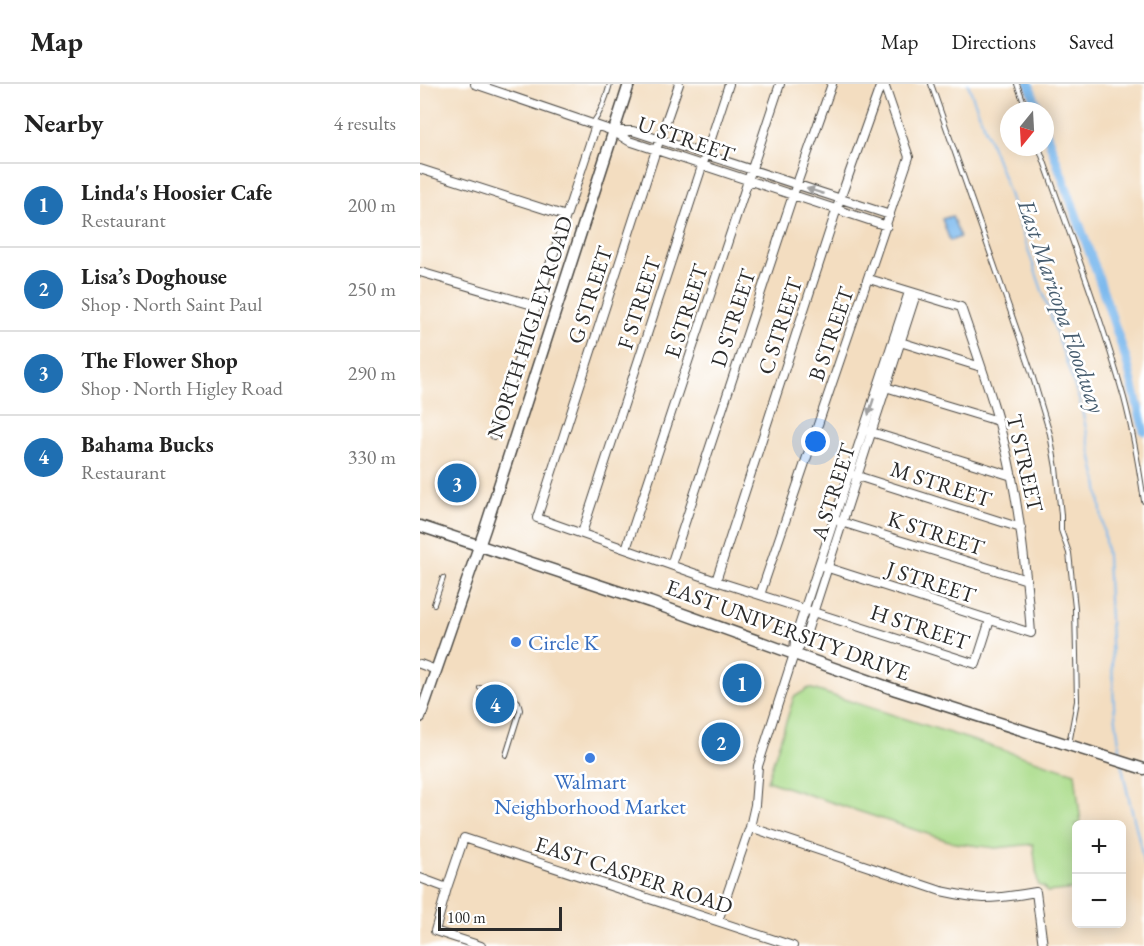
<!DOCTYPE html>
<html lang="en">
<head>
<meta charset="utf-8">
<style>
	:root { --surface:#fff; --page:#f6f6f6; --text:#222; --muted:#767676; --line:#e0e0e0; --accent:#1f6fb2 }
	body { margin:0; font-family:"EB Garamond",serif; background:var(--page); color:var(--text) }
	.controls { position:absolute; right:18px; bottom:18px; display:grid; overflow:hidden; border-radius:9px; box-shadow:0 3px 15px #0003 }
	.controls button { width:54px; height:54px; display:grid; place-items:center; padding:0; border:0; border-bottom:2px solid var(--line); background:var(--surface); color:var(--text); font:30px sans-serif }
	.compass { position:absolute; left:580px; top:18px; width:54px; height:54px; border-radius:50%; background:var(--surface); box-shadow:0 3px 15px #0003; rotate:198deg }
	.scale { position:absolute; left:18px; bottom:15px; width:124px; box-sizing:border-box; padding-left:6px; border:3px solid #2b2b2b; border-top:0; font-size:16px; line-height:21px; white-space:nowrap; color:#2b2b2b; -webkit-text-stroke:4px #fff; paint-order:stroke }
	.you { position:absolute; left:396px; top:358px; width:21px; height:21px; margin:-15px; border:4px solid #fff; border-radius:50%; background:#1a73e8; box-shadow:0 0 0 9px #1a73e833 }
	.badge { display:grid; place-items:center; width:39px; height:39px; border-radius:50%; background:var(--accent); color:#fff; font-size:20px; font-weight:700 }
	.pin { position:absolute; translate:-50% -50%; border:3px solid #fff; box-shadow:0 2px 6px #0006 }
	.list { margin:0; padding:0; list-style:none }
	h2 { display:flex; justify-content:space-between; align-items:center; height:78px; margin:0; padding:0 24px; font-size:26px }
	h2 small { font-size:20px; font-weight:400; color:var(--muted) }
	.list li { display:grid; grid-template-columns:39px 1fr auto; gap:18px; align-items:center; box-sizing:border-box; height:84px; padding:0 24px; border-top:2px solid var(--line) }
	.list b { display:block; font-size:22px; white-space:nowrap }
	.list p { margin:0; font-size:20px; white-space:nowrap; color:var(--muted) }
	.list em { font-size:20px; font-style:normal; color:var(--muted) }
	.map { position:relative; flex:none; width:724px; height:862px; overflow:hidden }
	header { display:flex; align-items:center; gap:36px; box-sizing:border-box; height:84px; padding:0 30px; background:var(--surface); border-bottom:2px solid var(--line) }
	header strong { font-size:28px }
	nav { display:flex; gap:33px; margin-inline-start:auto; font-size:21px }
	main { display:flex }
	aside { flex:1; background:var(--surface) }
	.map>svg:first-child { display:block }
</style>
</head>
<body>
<header>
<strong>Map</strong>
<nav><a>Map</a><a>Directions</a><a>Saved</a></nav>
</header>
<main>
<aside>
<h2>Nearby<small>4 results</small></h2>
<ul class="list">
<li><span class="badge">1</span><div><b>Linda's Hoosier Cafe</b><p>Restaurant</p></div><em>200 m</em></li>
<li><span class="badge">2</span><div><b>Lisa’s Doghouse</b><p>Shop · North Saint Paul</p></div><em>250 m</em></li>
<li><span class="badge">3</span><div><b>The Flower Shop</b><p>Shop · North Higley Road</p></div><em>290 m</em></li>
<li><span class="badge">4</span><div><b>Bahama Bucks</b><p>Restaurant</p></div><em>330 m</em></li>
</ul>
</aside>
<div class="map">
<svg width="724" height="862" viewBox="0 0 724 862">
	<rect width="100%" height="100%" fill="#fff"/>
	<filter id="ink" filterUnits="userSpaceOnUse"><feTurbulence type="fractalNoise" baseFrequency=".0167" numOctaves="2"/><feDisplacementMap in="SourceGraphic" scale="12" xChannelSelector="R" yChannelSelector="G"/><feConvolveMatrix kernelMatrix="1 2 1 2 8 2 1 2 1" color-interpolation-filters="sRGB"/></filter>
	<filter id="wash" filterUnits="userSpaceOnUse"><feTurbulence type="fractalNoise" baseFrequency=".008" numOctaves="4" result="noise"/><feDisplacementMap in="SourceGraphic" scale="24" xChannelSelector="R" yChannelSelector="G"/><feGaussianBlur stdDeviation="1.35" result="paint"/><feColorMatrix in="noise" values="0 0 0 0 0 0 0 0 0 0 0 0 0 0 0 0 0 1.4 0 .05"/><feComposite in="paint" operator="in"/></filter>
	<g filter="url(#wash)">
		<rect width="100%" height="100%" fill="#f3ddc0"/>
		<!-- green -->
		<path fill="#aadc8a" stroke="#6a845a" stroke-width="1.5" d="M389 604 655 689 661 740H656V805L627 808 624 803 618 801 613 760 576 764 535 759 347 697 374 613Z"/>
		<!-- water -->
		<path fill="#7bb9ee" stroke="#53728c" stroke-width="1.5" d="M532 132 540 153 530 157 522 135Z"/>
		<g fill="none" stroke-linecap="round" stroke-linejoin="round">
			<!-- stream -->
			<path stroke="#7bb9ee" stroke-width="2" d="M548 0 584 95 661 321 677 397 687 472 694 622 701 673
				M702 681C707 715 719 747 724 781"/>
			<!-- canal -->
			<path stroke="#7bb9ee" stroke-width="9" d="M609 0 619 27
				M625 45 677 189 707 278 724 347"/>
		</g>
	</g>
	<g filter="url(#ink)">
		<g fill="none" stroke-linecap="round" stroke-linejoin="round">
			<defs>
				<path id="lane" d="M511 0 589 223 611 287 630 350 636 384 641 431V446L649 469 655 524 657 617 649 660
					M597 0 607 27
					M173 39C182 27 186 15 190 0
					M619 63C648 146 680 229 704 314 713 348 719 383 724 417
					M14 520 23 494
					M60 604 94 615 98 618 100 626 86 671"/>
				<path id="street" d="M55 0 193 47 209 57 467 142
					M259 0 236 66 117 434 296 497 556 580 570 536
					M195 47H213L470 131
					M0 85 146 132
					M0 188 116 222
					M477 257 561 283
					M462 302 578 337
					M448 347 592 392
					M74 351 176 41
					M434 391 601 444
					M418 437 607 496
					M162 449 309 0
					M206 465 360 0
					M251 481 373 111 412 0
					M399 481 611 549C607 497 602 445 592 394 581 336 560 279 541 223L449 195
					M296 497 418 121 461 0
					M340 511 489 73 464 0
					M374 569 384 557 496 210
					M0 580 16 586
					M330 743 521 807C535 810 549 813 564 814 581 814 599 811 616 808L623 862
					M0 794 27 804
					M298 837 330 743 335 721 338 682 374 570 375 554 489 208
					M61 862 15 847 27 804 44 754 373 862"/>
				<path id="secondary" d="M0 442 230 518 374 570 476 606 724 685
					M0 633 65 445 209 0"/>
			</defs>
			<!-- lane casing -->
			<use href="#lane" stroke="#494641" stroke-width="6"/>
			<!-- street casing -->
			<use href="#street" stroke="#494641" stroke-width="10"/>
			<!-- secondary casing -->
			<use href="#secondary" stroke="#494641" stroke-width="13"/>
			<!-- lane -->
			<use href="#lane" stroke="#fff" stroke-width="4"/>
			<!-- street -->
			<use href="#street" stroke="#fff" stroke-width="8"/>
			<!-- secondary -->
			<use href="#secondary" stroke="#fff" stroke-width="10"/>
		</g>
		<!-- one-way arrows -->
		<defs><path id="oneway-solid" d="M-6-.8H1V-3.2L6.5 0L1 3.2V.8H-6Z" transform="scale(1.5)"/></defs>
		<g fill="#a0a0a0">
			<use href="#oneway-solid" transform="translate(395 107) rotate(-162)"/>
			<use href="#oneway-solid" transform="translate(451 323) rotate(108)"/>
		</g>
	</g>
	<!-- markers -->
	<g fill="#3f7fe0" stroke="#fff" stroke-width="2">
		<circle cx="96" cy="558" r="6"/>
		<circle cx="170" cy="674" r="6"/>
	</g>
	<g text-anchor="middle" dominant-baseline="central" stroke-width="5" stroke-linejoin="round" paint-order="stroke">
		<!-- street labels -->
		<g font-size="22" fill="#2b2b2b" stroke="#fff">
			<text transform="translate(266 55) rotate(19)">U STREET</text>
			<text transform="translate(170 211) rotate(-72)">G STREET</text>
			<text transform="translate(219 219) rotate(-72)">F STREET</text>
			<text transform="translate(266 227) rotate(-72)">E STREET</text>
			<text transform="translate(313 234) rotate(-72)">D STREET</text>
			<text transform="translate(360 242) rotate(-72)">C STREET</text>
			<text transform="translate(110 243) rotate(-72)">NORTH HIGLEY ROAD</text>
			<text transform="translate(411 250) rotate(-71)">B STREET</text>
			<text transform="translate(605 379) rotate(77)">T STREET</text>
			<text transform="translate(521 400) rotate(18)">M STREET</text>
			<text transform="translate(413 408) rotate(-72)">A STREET</text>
			<text transform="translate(516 449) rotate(18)">K STREET</text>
			<text transform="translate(511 498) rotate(18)">J STREET</text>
			<text transform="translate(500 543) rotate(18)">H STREET</text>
			<text transform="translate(368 546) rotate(20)">EAST UNIVERSITY DRIVE</text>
			<text transform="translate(214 791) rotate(18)">EAST CASPER ROAD</text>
		</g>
		<!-- shop labels -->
		<g font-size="22" fill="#366cbe" stroke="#fff" text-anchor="start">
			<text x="108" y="558">Circle K</text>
			<text x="170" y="697" text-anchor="middle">Walmart<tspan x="170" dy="25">Neighborhood Market</tspan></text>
		</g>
		<!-- water labels -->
		<g font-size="24" font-style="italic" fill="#475d6f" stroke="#fff">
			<text transform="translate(642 222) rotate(71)">East Maricopa Floodway</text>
		</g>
	</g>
</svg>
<div class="controls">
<button>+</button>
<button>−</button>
</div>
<svg class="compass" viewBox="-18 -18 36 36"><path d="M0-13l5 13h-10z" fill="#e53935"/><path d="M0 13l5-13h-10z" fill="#767676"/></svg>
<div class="scale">100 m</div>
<div class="you"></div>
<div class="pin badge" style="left:322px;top:599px">1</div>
<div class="pin badge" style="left:301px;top:658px">2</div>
<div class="pin badge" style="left:37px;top:399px">3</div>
<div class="pin badge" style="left:75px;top:620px">4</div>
</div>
</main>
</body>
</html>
